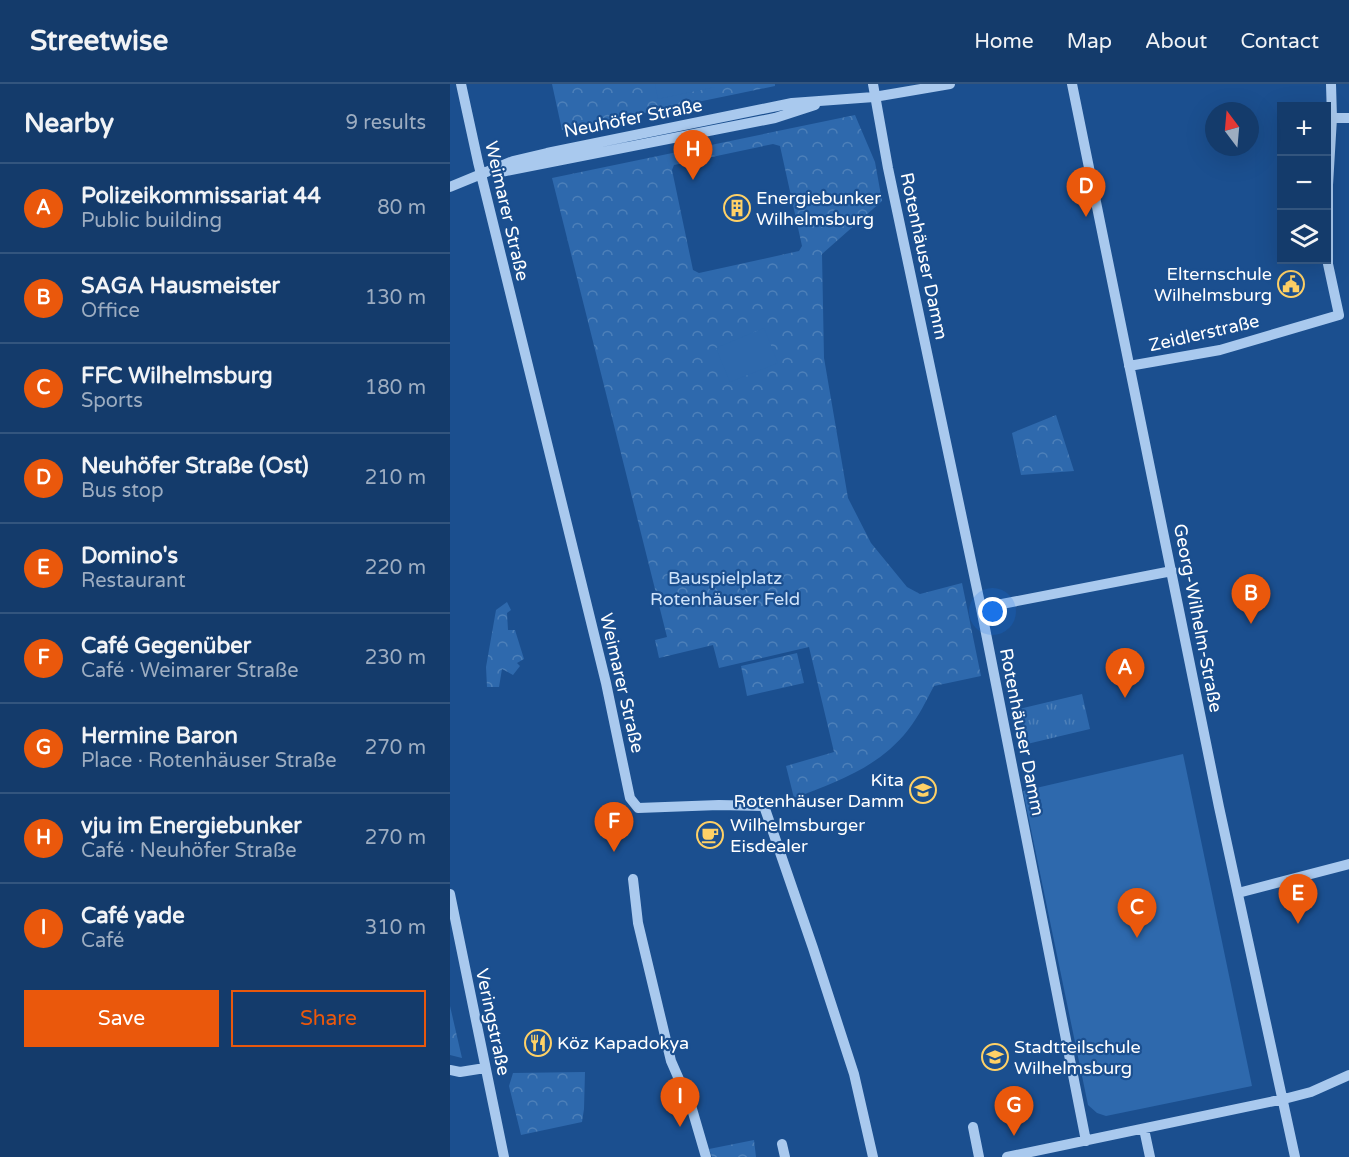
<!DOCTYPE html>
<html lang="en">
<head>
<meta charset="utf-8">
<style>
	:root { --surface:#143b6b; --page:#1d4271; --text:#f1f3f6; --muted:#9dadc1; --line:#33557e; --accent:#ea580c }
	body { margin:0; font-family:"Varela Round",sans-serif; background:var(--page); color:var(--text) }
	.controls { position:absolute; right:18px; top:18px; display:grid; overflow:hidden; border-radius:0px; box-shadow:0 6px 24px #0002 }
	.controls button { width:54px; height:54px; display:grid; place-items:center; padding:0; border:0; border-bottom:2px solid var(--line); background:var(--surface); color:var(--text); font:30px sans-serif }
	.compass { position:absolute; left:755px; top:18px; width:54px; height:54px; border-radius:50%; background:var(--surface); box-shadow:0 6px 24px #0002; rotate:344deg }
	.you { position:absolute; left:543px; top:528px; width:21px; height:21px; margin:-15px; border:4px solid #fff; border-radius:50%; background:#1a73e8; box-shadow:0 0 0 9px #1a73e833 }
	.badge { display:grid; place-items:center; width:39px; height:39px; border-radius:50%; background:var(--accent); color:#fff; font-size:20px; font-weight:700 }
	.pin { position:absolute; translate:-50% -50px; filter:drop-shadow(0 2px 3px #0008) }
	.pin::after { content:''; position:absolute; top:32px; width:21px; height:18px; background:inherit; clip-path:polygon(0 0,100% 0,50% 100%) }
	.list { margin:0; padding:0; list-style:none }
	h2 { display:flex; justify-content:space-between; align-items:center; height:78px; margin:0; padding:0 24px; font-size:26px }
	h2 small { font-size:20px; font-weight:400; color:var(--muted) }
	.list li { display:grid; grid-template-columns:39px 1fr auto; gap:18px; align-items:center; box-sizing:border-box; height:90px; padding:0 24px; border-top:2px solid var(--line) }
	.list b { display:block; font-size:22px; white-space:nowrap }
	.list p { margin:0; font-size:20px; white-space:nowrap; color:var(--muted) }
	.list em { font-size:20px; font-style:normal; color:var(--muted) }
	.actions { display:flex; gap:12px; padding:18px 24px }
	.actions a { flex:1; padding:14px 0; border:2px solid var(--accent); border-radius:0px; text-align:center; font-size:21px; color:var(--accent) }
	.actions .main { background:var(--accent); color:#fff }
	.icon { flex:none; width:33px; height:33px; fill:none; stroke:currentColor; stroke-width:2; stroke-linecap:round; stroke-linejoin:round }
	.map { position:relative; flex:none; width:899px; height:1073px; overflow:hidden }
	header { display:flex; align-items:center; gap:36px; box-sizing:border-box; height:84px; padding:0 30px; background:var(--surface); border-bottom:2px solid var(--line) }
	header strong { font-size:28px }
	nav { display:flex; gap:33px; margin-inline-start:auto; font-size:21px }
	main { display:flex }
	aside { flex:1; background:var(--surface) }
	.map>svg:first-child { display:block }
</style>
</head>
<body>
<header>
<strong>Streetwise</strong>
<nav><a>Home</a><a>Map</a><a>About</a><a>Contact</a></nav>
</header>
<main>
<aside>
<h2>Nearby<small>9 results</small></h2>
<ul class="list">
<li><span class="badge">A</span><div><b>Polizeikommissariat 44</b><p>Public building</p></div><em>80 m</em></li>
<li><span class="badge">B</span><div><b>SAGA Hausmeister</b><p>Office</p></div><em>130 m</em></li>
<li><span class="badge">C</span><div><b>FFC Wilhelmsburg</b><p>Sports</p></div><em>180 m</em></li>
<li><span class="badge">D</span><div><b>Neuhöfer Straße (Ost)</b><p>Bus stop</p></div><em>210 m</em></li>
<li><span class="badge">E</span><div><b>Domino's</b><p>Restaurant</p></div><em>220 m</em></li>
<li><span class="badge">F</span><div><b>Café Gegenüber</b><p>Café · Weimarer Straße</p></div><em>230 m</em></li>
<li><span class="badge">G</span><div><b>Hermine Baron</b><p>Place · Rotenhäuser Straße</p></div><em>270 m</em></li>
<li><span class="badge">H</span><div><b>vju im Energiebunker</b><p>Café · Neuhöfer Straße</p></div><em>270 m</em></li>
<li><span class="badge">I</span><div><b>Café yade</b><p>Café</p></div><em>310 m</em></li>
</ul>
<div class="actions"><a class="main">Save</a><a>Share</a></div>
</aside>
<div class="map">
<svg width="899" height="1073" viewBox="0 0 899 1073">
	<defs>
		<pattern id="grass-tufts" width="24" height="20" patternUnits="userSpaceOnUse" patternTransform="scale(1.5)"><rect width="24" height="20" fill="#2e69ad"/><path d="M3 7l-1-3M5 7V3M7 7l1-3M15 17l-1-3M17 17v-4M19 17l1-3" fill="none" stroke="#4d80b9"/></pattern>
		<pattern id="park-crowns" width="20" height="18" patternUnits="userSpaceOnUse" patternTransform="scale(1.5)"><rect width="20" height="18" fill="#2e69ad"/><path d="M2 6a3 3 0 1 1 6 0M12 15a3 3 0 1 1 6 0" fill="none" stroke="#4d80b9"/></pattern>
	</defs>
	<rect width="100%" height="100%" fill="#1b4f8f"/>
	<!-- grass -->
	<path fill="url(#grass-tufts)" d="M632 610 640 645 577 660 569 625Z"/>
	<!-- park -->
	<path fill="url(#park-crowns)" fill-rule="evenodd" d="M102 0H325V2L112 46Z
		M405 31 425 78 432 117 372 170 374 274 398 414 421 459 457 503 470 510 512 499 531 592 484 602C476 617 469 632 458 646 429 683 387 698 344 714L336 682 384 668 359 563 269 584 263 561 209 574 205 556 217 553 102 94ZM323 60 330 62 352 162 349 167 249 189 243 186 222 86 224 81Z
		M606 331 624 387 571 391 562 349Z
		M57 518 61 526 57 529 58 546H65L74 575 67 579 70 582 63 591 52 585 49 603H37L36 583 46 526Z
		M347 569 354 599 297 612 291 582Z
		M0 922 12 974 0 971Z
		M135 988 134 1025 132 1038 71 1051 59 1002 63 989Z
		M304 1056 306 1073H262L259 1065Z"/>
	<!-- pitch -->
	<path fill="#2e69ad" d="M205 0H265V3L208 15Z
		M314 244 328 279 280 298 266 264Z
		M733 670 802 1002 656 1032 647 1029 638 1021 573 707Z"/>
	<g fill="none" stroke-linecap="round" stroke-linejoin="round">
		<!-- minor -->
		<path stroke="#a9c9ee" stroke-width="10" d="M11 0 28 78 156 599 180 714 188 724 269 721 314 722 363 864 404 990 423 1073
			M423 0 438 84 531 524 636 1057
			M622 0 769 723 845 1073
			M882 34H899
			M46 89 325 34 365 21
			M0 103 63 77 97 69 342 19 424 13 500 0
			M679 282 770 266 889 231 878 180V101L882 34 881 0
			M531 524 722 487
			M183 795 188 839 221 977 242 1025 256 1073
			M788 809 899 780
			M0 810 54 1073
			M0 986 10 988 35 984
			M523 1043 529 1073
			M694 1045 700 1073
			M332 1060 335 1073
			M557 1073 834 1015 861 1008 899 991"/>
	</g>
	<!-- icons -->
	<defs>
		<symbol id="building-ring" viewBox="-11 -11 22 22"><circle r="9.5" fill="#1b4f8f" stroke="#ffd166" stroke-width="1.5"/><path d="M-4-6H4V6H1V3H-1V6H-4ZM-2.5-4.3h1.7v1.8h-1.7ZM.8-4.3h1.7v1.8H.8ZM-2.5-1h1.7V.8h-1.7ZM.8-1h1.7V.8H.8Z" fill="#ffd166"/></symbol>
		<symbol id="civic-ring" viewBox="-11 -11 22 22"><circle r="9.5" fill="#1b4f8f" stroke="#ffd166" stroke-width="1.5"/><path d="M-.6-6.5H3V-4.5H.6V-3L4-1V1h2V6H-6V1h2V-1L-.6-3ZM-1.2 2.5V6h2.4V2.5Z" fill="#ffd166"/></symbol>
		<symbol id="school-ring" viewBox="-11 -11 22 22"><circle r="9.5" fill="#1b4f8f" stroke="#ffd166" stroke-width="1.5"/><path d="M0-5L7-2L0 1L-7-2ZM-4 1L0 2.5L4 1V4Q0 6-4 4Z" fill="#ffd166"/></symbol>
		<symbol id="cafe-ring" viewBox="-11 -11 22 22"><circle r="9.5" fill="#1b4f8f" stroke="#ffd166" stroke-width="1.5"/><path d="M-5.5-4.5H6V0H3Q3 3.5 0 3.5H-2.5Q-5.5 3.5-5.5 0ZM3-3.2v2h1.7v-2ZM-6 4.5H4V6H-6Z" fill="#ffd166"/></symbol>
		<symbol id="restaurant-ring" viewBox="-11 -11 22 22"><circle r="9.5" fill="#1b4f8f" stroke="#ffd166" stroke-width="1.5"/><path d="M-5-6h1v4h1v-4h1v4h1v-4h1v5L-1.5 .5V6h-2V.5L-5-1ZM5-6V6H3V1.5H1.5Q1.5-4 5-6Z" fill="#ffd166"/></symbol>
	</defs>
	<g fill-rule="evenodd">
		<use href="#building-ring" x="272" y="109" width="30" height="30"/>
		<use href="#civic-ring" x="826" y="185" width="30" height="30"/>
		<use href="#school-ring" x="458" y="691" width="30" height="30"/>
		<use href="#cafe-ring" x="245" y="736" width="30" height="30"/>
		<use href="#restaurant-ring" x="73" y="944" width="30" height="30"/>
		<use href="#school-ring" x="530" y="958" width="30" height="30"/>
	</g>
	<g text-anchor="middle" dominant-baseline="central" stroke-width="4.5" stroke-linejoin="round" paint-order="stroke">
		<!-- street labels -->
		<g font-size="18" fill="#fff" stroke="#1b4f8f">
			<text transform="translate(183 34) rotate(-11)">Neuhöfer Straße</text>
			<text transform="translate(57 127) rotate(77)">Weimarer Straße</text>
			<text transform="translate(474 172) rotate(78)">Rotenhäuser Damm</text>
			<text transform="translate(754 249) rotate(-13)">Zeidlerstraße</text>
			<text transform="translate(748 534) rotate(79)">Georg-Wilhelm-Straße</text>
			<text transform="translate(172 599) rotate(77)">Weimarer Straße</text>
			<text transform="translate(572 648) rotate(79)">Rotenhäuser Damm</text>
			<text transform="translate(43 938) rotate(78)">Veringstraße</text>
		</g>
		<!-- poi labels -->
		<g font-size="18" fill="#fff" stroke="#1b4f8f" text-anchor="start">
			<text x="306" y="114">Energiebunker<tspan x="306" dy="21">Wilhelmsburg</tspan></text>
			<text x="822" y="190" text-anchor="end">Elternschule<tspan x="822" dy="21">Wilhelmsburg</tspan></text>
			<text x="454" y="696" text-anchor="end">Kita<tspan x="454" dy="21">Rotenhäuser Damm</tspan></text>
			<text x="280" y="741">Wilhelmsburger<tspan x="280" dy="21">Eisdealer</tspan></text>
			<text x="107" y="959">Köz Kapadokya</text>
			<text x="564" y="963">Stadtteilschule<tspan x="564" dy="21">Wilhelmsburg</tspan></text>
		</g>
		<!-- park labels -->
		<g font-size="18" fill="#cfe3fa" stroke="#1b4f8f">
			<text x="275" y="494">Bauspielplatz<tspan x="275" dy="21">Rotenhäuser Feld</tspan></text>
		</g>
	</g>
</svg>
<div class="controls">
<button>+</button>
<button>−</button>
<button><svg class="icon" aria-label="layers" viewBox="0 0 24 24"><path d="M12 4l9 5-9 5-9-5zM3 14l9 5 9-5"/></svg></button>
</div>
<svg class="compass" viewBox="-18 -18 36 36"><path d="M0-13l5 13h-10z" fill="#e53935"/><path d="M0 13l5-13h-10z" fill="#9dadc1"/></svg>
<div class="you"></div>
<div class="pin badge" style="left:675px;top:614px">A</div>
<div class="pin badge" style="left:801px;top:540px">B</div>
<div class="pin badge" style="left:687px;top:854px">C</div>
<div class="pin badge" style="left:636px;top:133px">D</div>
<div class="pin badge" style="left:848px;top:840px">E</div>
<div class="pin badge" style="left:164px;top:768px">F</div>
<div class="pin badge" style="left:564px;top:1052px">G</div>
<div class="pin badge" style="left:243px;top:96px">H</div>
<div class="pin badge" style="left:230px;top:1043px">I</div>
</div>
</main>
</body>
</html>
